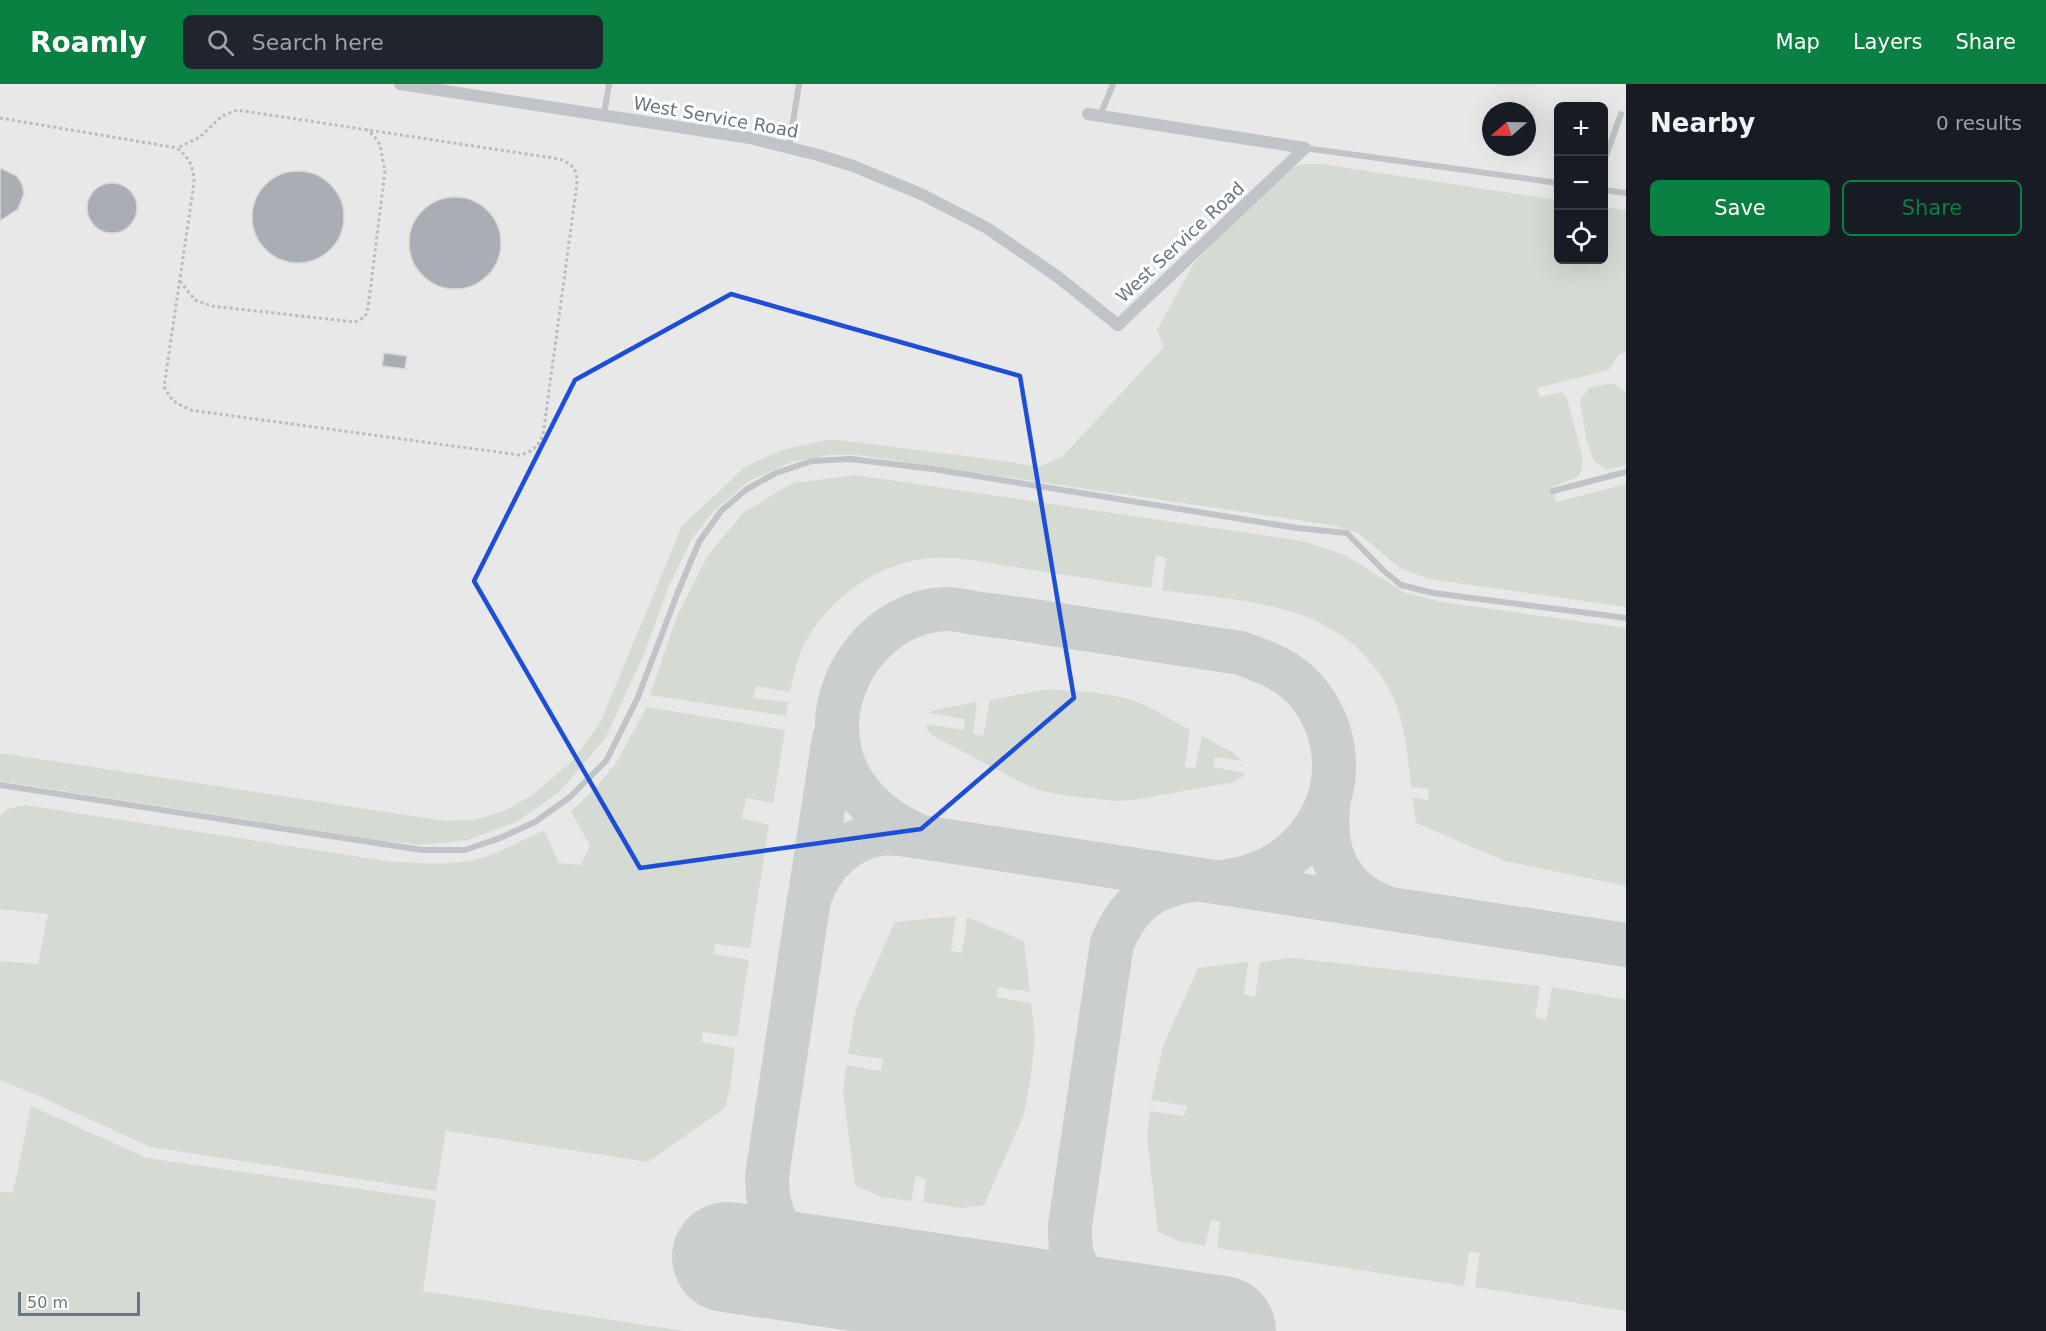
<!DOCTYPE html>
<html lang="en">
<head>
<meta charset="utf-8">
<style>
	:root { --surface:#171b24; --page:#20242c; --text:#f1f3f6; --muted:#9ea1a6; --line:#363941; --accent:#0b8043 }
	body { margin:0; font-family:"DejaVu Sans",sans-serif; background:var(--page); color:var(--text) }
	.controls { position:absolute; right:18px; top:18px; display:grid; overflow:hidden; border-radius:9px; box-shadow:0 6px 24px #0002 }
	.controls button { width:54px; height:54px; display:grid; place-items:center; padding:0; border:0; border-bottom:2px solid var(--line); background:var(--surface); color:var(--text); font:30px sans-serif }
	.compass { position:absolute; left:1482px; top:18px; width:54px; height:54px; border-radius:50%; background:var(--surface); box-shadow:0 6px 24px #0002; rotate:250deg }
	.scale { position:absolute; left:18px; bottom:15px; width:122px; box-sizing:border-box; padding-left:6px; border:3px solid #687582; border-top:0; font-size:16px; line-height:21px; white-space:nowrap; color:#687582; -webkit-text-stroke:4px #fff; paint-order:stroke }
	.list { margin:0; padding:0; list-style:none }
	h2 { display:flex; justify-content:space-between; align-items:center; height:78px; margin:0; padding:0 24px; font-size:26px }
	h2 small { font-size:20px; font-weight:400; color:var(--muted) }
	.actions { display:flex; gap:12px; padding:18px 24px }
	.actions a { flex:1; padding:14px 0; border:2px solid var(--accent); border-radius:9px; text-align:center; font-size:21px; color:var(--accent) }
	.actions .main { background:var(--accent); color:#fff }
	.icon { flex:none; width:33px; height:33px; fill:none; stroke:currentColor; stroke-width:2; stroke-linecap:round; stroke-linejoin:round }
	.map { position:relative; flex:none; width:1626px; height:1247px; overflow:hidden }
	header { display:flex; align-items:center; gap:36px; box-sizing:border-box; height:84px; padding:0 30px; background:var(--accent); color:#fff }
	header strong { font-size:28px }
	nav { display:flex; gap:33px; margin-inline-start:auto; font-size:21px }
	.search { width:420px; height:54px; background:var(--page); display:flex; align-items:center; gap:15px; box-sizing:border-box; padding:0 21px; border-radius:9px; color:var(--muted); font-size:22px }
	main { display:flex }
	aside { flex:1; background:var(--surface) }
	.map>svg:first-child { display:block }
</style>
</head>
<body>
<header>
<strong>Roamly</strong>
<div class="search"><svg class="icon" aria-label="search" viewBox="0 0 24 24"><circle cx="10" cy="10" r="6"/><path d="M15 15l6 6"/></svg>Search here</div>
<nav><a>Map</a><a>Layers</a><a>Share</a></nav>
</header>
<main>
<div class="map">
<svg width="1626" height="1247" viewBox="0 0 1626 1247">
	<rect width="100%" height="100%" fill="#f6f6f3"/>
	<!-- built -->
	<path fill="#e7e8e7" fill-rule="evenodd" d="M0 0H1626V1247H0ZM1558 22H1604V176H1558ZM1491 27H1527V63H1491Z"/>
	<!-- green -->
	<path fill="#d5dbd3" d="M1302 80H1321L1558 116V176H1604V123L1626 126V268L1619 270 1609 286 1537 304 1540 313 1562 308 1567 314 1583 375 1582 385 1578 393 1552 403 1556 418 1626 400V523L1428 495 1400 484 1358 449 1332 441 857 371H828L792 378 749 397 715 426 692 454 668 504 644 570 605 655 559 708 518 737 468 756 421 761 378 756 0 697V669L445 737 474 736 504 727 534 710 574 675 600 639 682 442 746 382 782 366 831 355 1005 377 1039 383 1063 372 1164 263 1157 246 1194 179 1283 88Z
		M1612 299 1626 308V381L1607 386 1594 377 1586 354 1580 316 1589 304Z
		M856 391 1302 457 1345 471 1406 509 1442 518 1626 544V802L1505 777 1416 739 1412 714 1428 716 1429 705 1411 703C1408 677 1406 651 1398 626 1393 609 1383 593 1371 579 1321 517 1236 517 1162 506L1166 474 1156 471 1151 504C1105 497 1060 490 1015 483 988 479 960 472 933 474 875 478 821 519 799 572 795 583 793 596 790 608L756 602 753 614 788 618 786 632 650 611 677 532 708 471 744 428 793 399Z
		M1048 605C1076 607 1105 608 1132 616 1152 623 1171 636 1190 646L1185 683 1195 684 1202 652 1234 669 1243 677 1215 673 1213 683 1244 689 1242 693 1234 698 1133 716 1115 717 1063 711 1038 706 1017 696 933 652 928 647 926 640 964 646 965 635 929 629 934 626 977 618 973 650 983 652 990 616Z
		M647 623 785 646 773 719 746 714 742 734 769 741 750 864 715 860 714 870 749 876 737 953 703 948 701 958 735 964 730 1003 725 1024 648 1078 446 1047 436 1107 150 1063 37 1011 0 996V877L38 880 48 830 0 825V733L7 725 25 721 386 777C412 779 436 781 461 778 490 775 518 758 544 746L559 779 581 781 590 761 571 728 596 703 616 679Z
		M956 832 951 867 962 869 967 833 1024 857 1030 908 998 903 996 913 1031 919 1035 952 1031 993 1023 1033 984 1121 962 1124 923 1118 926 1095 916 1092 911 1117 881 1113 855 1101 843 1008 846 981 881 987 883 975 848 970 856 925 895 838Z
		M1292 874 1540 902 1535 933 1546 936 1552 903 1626 916V1227L1475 1203 1480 1169 1469 1168 1464 1202 1217 1164 1220 1138 1211 1136 1205 1162 1179 1157 1158 1148 1147 1053 1150 1027 1184 1032 1187 1022 1151 1016 1163 962 1198 884 1248 878 1244 910 1255 913 1260 878Z
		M31 1022 147 1074 436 1116 423 1207 684 1247H0V1107L13 1109Z"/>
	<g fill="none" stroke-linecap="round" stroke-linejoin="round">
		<!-- taxiway -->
		<path stroke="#cbcecf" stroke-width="44" d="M1329 715C1322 763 1335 803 1382 822
			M919 752C878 735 844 703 838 657 829 594 881 526 947 525 955 525 965 527 974 529 998 532 1022 535 1046 539 1110 549 1175 559 1240 569 1266 578 1291 587 1309 610 1367 686 1318 787 1226 797
			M1192 796C1150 802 1129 820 1112 859L1070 1142C1070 1151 1070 1161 1072 1170 1090 1230 1157 1235 1209 1245
			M811 804 834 654
			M848 1190C796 1172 767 1152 767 1092L809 815C821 782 843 757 879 750 893 748 907 751 921 753L1626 861"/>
		<!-- runway -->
		<path stroke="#cbcecf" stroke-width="110" d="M727 1173 1221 1247"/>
	</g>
	<!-- building -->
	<path fill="#a8aeb4" stroke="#d8d8d6" stroke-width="1.5" d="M0 84 17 92 22 100 24 110 18 125 0 137Z
		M252 133a46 46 0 1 1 92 0a46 46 0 1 1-92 0Z
		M87 124a25 25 0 1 1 50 0a25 25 0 1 1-50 0Z
		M409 159a46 46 0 1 1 92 0a46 46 0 1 1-92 0Z
		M384 269 407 272 405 285 382 282Z"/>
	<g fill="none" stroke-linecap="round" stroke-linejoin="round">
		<!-- path -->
		<path stroke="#babcbf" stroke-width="3" stroke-dasharray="3 3" stroke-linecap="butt" d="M0 34 177 64C189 74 194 82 194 99L164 303 173 317 190 326 519 371C532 368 538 363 543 351L577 100C577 85 573 80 559 75L237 26 222 32 200 53 177 64
			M180 197 195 216 212 222 355 238 365 233 368 224 385 87 380 61 374 52 367 46"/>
		<!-- service -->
		<path stroke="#c0c3c7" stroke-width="6" d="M604 31 609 0
			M1100 32 1113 0
			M789 63 799 0
			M1305 64 1558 99
			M1604 77 1621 30
			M1604 106 1626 109
			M1553 407 1626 388
			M0 701 422 766H465L500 754 535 738 570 713 606 677 638 613 678 508 699 458 721 427 747 405 776 389 812 377 850 375 933 385 1297 444 1347 449 1384 487 1401 501 1433 509 1626 534"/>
		<!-- minor -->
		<path stroke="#c0c3c7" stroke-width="12" d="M400 0 750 54 818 71 853 82 921 110 987 144 1058 193 1118 241 1305 64
			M1088 30 1305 64"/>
	</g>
	<!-- marked area -->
	<path fill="none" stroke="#1d4ed8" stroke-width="4.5" stroke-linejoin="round" d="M731 210 1020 292 1074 614 921 745 640 784 474 497 575 296Z"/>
	<g text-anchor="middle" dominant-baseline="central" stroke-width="6" stroke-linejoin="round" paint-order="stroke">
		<!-- street labels -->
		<g font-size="18" fill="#687582" stroke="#fff">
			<text transform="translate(716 33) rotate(10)">West Service Road</text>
			<text transform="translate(1180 158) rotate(-43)">West Service Road</text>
		</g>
	</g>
</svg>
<div class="controls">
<button>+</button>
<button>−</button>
<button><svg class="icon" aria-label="locate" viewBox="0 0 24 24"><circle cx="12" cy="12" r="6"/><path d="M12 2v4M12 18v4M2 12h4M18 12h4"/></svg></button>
</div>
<svg class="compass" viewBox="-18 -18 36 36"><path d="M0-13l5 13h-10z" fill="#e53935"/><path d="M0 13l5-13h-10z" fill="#9ea1a6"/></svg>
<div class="scale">50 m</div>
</div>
<aside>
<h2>Nearby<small>0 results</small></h2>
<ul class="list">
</ul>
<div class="actions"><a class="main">Save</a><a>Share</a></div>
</aside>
</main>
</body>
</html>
